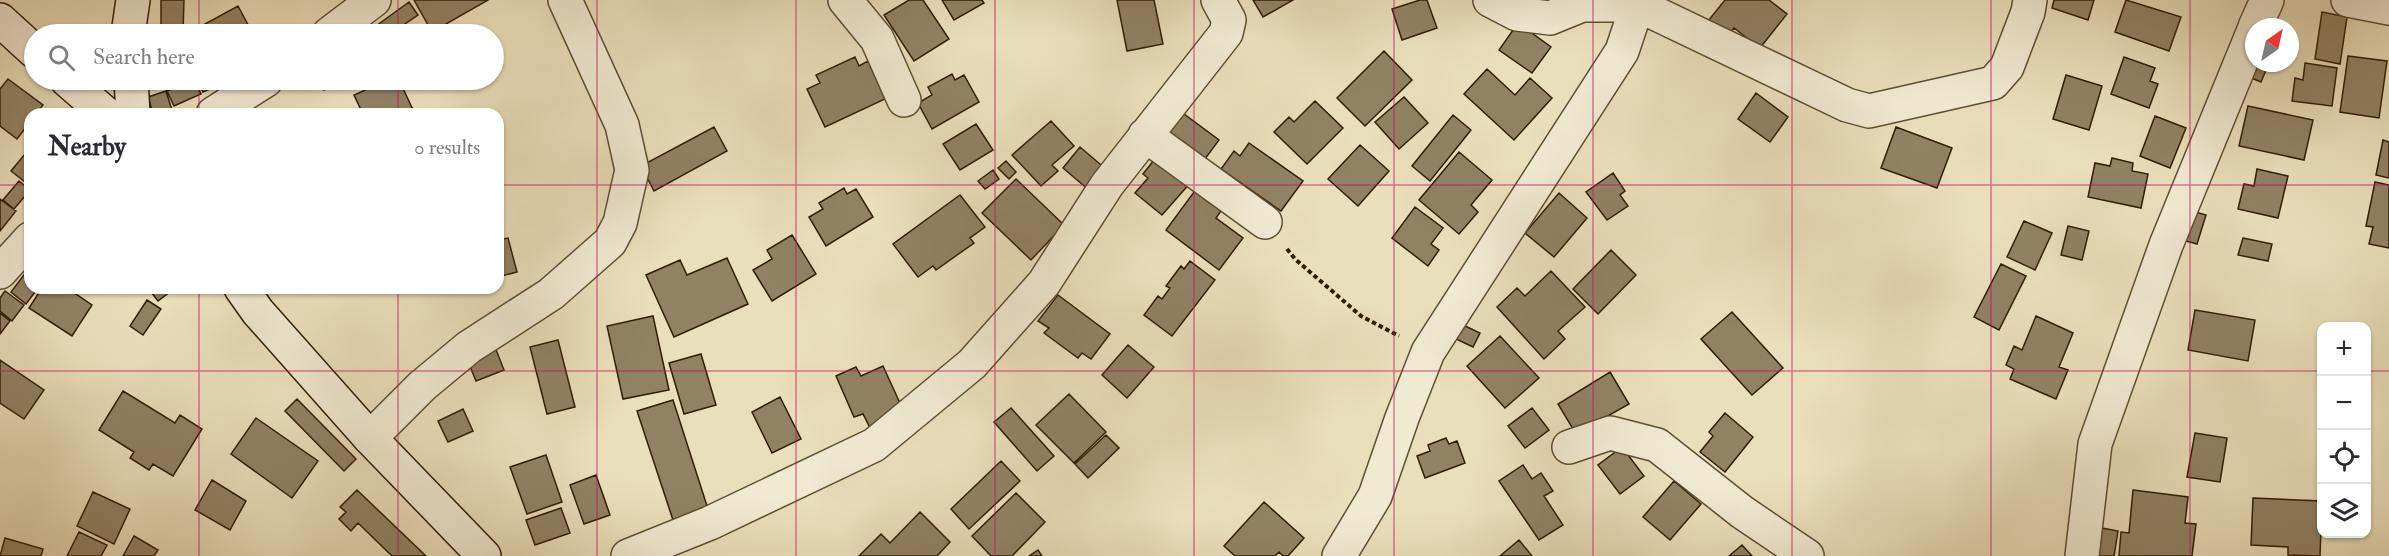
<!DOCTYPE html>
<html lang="en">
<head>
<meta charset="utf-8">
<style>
	:root { --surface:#fff; --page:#f2f2f3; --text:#2b2b33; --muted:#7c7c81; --line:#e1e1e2 }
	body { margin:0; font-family:"IM FELL Double Pica",serif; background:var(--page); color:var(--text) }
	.controls { position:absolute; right:18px; bottom:18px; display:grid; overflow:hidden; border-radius:12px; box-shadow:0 2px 4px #0004 }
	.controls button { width:54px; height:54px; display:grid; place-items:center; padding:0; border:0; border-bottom:2px solid var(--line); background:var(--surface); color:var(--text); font:30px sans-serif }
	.compass { position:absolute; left:2245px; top:18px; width:54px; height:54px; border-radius:50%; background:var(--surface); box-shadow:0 2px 4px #0004; rotate:34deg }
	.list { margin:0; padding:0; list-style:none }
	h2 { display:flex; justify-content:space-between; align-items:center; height:78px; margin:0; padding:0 24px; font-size:26px }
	h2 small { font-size:20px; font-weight:400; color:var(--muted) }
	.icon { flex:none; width:33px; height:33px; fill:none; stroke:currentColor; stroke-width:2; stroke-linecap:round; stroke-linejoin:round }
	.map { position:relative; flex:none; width:2389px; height:556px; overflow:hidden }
	.search { position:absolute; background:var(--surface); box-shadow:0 2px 4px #0004; left:24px; top:24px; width:480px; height:66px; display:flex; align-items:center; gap:15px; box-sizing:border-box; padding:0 21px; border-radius:33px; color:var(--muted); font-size:22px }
	.panel { position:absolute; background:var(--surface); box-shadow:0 2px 4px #0004; left:24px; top:108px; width:480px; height:186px; border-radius:18px }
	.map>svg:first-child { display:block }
</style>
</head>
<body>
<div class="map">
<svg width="2389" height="556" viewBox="0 0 2389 556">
	<rect width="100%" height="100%" fill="#eadfbb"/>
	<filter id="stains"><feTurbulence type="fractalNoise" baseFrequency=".00333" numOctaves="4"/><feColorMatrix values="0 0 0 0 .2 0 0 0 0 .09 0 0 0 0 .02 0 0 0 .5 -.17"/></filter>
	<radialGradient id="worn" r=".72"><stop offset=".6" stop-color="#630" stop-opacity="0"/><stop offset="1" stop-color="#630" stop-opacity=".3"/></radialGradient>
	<!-- building -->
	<path fill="#918264" stroke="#311d05" stroke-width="1.5" d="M161 0H184L183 31 161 30Z
		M414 0H488L432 32Z
		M909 0H923L949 39 914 61 884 15Z
		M942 0H982L984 3 954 20Z
		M1117 0H1154L1163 44 1127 51Z
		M1253 0H1293L1263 17Z
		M1420 0H1427L1437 28 1402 40 1392 9Z
		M1725 0H1769L1787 14 1760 48 1734 28 1728 36 1708 21Z
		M2054 0H2094L2088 20 2052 8Z
		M2126 0 2181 17 2169 51 2115 32Z
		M409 2 418 15 390 34H365Z
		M238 6 253 34H194L192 31Z
		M2322 12 2347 17 2340 64 2315 59Z
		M1518 23 1551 47 1532 73 1499 50Z
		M158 33H182V34H158Z
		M1384 51 1412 80 1365 126 1337 98Z
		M2348 56 2387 61 2379 118 2340 112Z
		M855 57 859 66 868 61 885 99 825 127 807 89 820 83 816 75Z
		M2124 57 2155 68 2150 81 2158 84 2149 108 2111 94Z
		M2255 63H2269L2261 82 2249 77Z
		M2305 63 2337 68 2332 106 2292 101 2295 78 2303 80Z
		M1487 69 1515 95 1530 78 1552 98 1514 140 1464 94Z
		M952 74 955 80 964 75 979 102 932 129 918 103 932 95 928 87Z
		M2066 75 2102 86 2089 130 2053 119Z
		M8 79 43 105 36 114H30V122L17 139 0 126V89Z
		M151 80H170V89H151Z
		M194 80 201 94 174 106 167 91Z
		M197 80H230L203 92Z
		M319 80H344L324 90Z
		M387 80H399L415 114H363L354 95Z
		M166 91 172 110 153 114 148 97Z
		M1756 93 1788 117 1770 142 1738 119Z
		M1404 97 1428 123 1399 149 1375 122Z
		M1315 101 1343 128 1307 164 1274 132 1289 117 1294 122Z
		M2248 106 2313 120 2304 160 2239 146Z
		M1180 111 1219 140 1202 163 1163 134Z
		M1453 115 1471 130 1430 181 1412 166Z
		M2155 116 2186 128 2170 168 2140 156Z
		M1051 121 1074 146 1052 165 1058 171 1041 186 1012 155Z
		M976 124 993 150 960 170 943 144Z
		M714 127 727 151 654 191 641 166Z
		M1896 127 1952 148 1937 188 1881 168Z
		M2383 140 2389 142V178L2376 175Z
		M1249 143 1303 181 1281 211 1221 169 1234 151 1240 156Z
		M1360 145 1389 171 1358 206 1328 179Z
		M1080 147 1107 170 1090 191 1063 168Z
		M30 148V186L11 171Z
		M1459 152 1492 180 1471 205 1478 212 1459 234 1419 200Z
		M1158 155 1191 182 1162 215 1135 193 1148 178 1143 174Z
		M2112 158 2133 163 2132 171 2148 174 2141 208 2088 197 2095 163 2110 166Z
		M1006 161 1016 172 1009 179 998 168Z
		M2257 169 2288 176 2278 218 2238 209 2244 184 2254 186Z
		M993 170 999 179 985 189 978 181Z
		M1613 173 1625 191 1620 195 1628 206 1607 220 1586 192Z
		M1016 179 1064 225 1031 260 982 213Z
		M19 181 30 190 14 209 3 200Z
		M2375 182 2389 185V248L2369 244 2373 227 2366 226Z
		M844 188 847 194 856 189 873 217 826 246 809 217 823 209 819 203Z
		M1197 188 1223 208 1216 218 1243 238 1219 270 1166 230Z
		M1559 193 1587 218 1554 257 1525 233Z
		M960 195 985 227 970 238 974 243 936 270 933 266 918 277 893 244Z
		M0 199 16 211 0 231Z
		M1415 207 1443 228 1431 244 1439 250 1428 266 1392 238Z
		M2188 210 2206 215 2197 244 2179 239Z
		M2024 221 2052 233 2035 270 2007 257Z
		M2068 226 2089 231 2082 260 2061 255Z
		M792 235 816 274 772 301 753 270 772 259 767 250Z
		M508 238 517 272 498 277V240Z
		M2243 238 2272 244 2268 261 2238 255Z
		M1611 250 1636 275 1598 314 1573 289Z
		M727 258 748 304 674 337 646 275 680 260 687 275Z
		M1190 261 1215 280 1172 336 1144 315 1158 296 1162 299 1170 288 1166 286 1181 266 1184 269Z
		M2001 264 2026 276 1999 330 1974 317Z
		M30 267V288H38L26 304 11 292Z
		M1551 271 1585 307 1558 331 1565 339 1544 359 1497 307 1517 288 1525 296Z
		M42 288H67L92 305 72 336 29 308Z
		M148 288H175L158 301Z
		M5 291 24 305 12 321 0 311V298Z
		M1058 295 1110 334 1091 359 1082 353 1078 358 1044 333 1049 328 1038 321Z
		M147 300 161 309 143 335 130 326Z
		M2195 310 2255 320 2248 361 2188 350Z
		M1732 312 1783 368 1752 395 1701 339Z
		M0 313 10 321 0 334Z
		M653 316 669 390 623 399 607 326Z
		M2036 316 2073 333 2059 367 2068 370 2056 399 2010 379 2014 369 2006 365 2014 346 2022 350Z
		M1463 325 1480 333 1473 347 1456 339Z
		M1500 336 1539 378 1505 408 1467 366Z
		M558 340 575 407 547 414 530 347Z
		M1128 345 1154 367 1127 398 1102 375Z
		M495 347 504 370 476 381 467 359Z
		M701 354 716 405 684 414 669 363Z
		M0 360 44 390 24 419 0 403Z
		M883 366 904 412 870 428 863 414 854 417 836 376 856 367 861 376Z
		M1610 372 1629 404 1576 434 1558 404Z
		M123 391 175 423 180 415 202 429 173 476 153 464 149 470 130 458 134 452 99 430Z
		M1069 394 1106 432 1074 463 1036 425Z
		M780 397 801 439 772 453 752 412Z
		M297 399 356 459 344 471 285 411Z
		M673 400 708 509 673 520 637 411Z
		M1011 408 1054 456 1037 471 994 422Z
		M1532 408 1549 430 1525 448 1508 426Z
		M463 409 473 431 448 442 438 421Z
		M1725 413 1753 437 1725 472 1700 452 1713 436 1709 432Z
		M256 418 318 461 292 498 231 454Z
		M2195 433 2227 438 2220 482 2187 477Z
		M1106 435 1119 448 1088 478 1075 464Z
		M1446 438 1449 444 1457 441 1465 463 1425 478 1417 456 1430 451 1428 445Z
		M1622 447 1644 476 1620 494 1598 465Z
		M546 455 562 502 527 514 510 467Z
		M1001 461 1020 481 969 529 951 509Z
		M1523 465 1532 479 1541 473 1553 491 1544 496 1563 525 1539 540 1499 481Z
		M596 475 610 515 584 524 570 485Z
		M212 480 246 501 230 530 195 510Z
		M1674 481 1701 504 1670 540 1643 517Z
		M357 490 426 556H392L358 523 351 531 339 519 346 512 340 507Z
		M2133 490 2188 497 2185 523 2196 524 2192 556H2119L2121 532 2129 533Z
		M93 492 130 509 114 544 77 526Z
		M1016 493 1045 522 1012 556H991L972 536Z
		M2253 498 2322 501 2320 556 2288 555V547L2251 545Z
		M1264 502 1304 538 1288 556H1283L1279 552 1275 556H1235L1224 546Z
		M561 508 570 533 535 545 526 520Z
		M920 512 950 542 937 556H859L881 534 890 543Z
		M2097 527 2118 531 2114 556H2092Z
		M79 532 107 545 101 556H67Z
		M134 536 158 550 154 556H123Z
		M5 538 43 549 41 556H0Z
		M1519 540 1532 556H1500Z
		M1742 545 1752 556H1729Z
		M1038 550 1042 556H1029Z"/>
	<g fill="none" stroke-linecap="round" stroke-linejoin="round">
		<defs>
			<path id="street" d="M845 0 877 39 904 100
				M1490 0 1517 14 1550 18 1582 5H1638L1847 105 1869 111 1993 83 2007 67 2028 12 2030 0
				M2348 0 2389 8
				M2255 27 2267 0
				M329 34 374 0
				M213 114 266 80
				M1145 135 1265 222
				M0 272 30 239
				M370 438 422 386 469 347 551 294 610 242 620 223 632 170 622 125 565 0
				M1569 447 1610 433 1657 445 1742 512 1807 556
				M628 556 710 523 874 445 972 364 1044 283 1107 185 1226 33 1229 20 1218 0
				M1339 556 1375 496 1402 418 1428 352 1622 51 1639 0
				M2082 556 2095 444 2166 245 2254 30"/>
			<path id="secondary" d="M0 20 34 51
				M128 34 133 0
				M67 80 106 114
				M131 80 133 114
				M241 288 258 312 370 438 484 556"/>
		</defs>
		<!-- street casing -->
		<use href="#street" stroke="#5f4e32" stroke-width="36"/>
		<!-- secondary casing -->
		<use href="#secondary" stroke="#311d05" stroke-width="36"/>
		<!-- path -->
		<path stroke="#311d05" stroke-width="4" stroke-dasharray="4.5 3" stroke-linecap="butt" d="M1287 249 1295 259 1361 316 1399 336"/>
		<!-- street -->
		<use href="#street" stroke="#f1ead3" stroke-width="33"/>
		<!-- secondary -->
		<use href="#secondary" stroke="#f1ead3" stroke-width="33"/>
	</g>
	<!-- grid -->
	<path fill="none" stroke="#c2185b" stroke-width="1.5" stroke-opacity="0.55" d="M199 0V34M398 0V34M597 0V556M796 0V556M995 0V556M1194 0V556M1394 0V556M1593 0V556M1792 0V556M1991 0V556M2190 0V556M199 80V114M398 80V114M0 185H30M498 185H2389M199 288V556M398 288V556M0 371H2322M2366 371H2389"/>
	<rect width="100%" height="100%" filter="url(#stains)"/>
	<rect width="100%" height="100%" fill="url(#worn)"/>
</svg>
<div class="controls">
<button>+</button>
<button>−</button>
<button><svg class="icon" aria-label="locate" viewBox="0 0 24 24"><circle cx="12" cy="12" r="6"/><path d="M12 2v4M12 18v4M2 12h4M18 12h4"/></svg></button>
<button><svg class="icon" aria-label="layers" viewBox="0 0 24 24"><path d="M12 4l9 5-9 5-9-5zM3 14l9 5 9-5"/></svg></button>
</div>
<svg class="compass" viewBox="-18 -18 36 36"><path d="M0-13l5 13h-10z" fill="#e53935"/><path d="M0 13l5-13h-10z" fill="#7c7c81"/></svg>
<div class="search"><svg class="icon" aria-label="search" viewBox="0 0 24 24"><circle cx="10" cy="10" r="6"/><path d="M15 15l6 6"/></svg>Search here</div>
<section class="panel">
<h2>Nearby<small>0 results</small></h2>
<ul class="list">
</ul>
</section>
</div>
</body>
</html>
